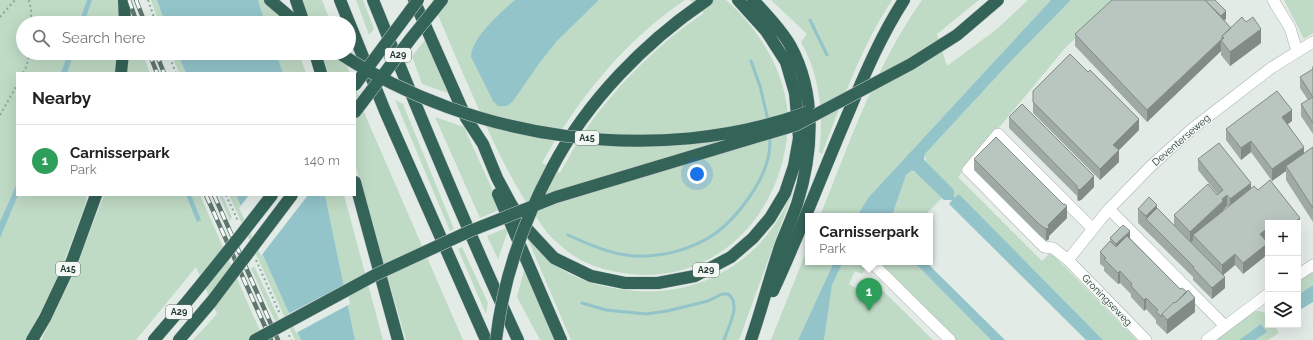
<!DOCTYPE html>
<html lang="en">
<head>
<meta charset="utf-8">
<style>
	:root { --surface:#fff; --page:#f2f2f2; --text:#222; --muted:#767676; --line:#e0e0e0; --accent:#d93025 }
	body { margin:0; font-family:Raleway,sans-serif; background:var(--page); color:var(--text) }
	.controls { position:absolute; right:12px; bottom:12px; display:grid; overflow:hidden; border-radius:0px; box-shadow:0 4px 16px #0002 }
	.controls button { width:36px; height:36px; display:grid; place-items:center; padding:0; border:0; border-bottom:1px solid var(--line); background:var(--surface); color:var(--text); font:20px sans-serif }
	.you { position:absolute; left:697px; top:174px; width:14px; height:14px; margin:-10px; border:3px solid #fff; border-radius:50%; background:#1a73e8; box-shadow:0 0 0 6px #1a73e833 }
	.badge { display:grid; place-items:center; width:26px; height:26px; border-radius:50%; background:var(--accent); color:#fff; font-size:13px; font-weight:700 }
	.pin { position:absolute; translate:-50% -33px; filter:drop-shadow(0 1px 2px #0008) }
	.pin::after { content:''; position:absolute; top:21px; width:14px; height:12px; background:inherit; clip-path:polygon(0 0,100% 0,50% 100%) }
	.popup { position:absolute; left:805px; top:213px; width:128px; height:52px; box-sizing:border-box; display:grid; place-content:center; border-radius:0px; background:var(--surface); filter:drop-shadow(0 1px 3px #0005); font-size:13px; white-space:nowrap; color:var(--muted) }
	.popup b { font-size:15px; color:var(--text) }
	.popup::after { content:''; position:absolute; left:50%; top:100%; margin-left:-8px; border:8px solid transparent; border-top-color:var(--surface) }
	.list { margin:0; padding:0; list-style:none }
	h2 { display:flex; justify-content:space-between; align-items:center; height:52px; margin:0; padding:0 16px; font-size:17px }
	h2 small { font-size:13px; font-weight:400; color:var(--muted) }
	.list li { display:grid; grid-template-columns:26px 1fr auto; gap:12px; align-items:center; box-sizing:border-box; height:72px; padding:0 16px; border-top:1px solid var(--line) }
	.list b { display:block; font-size:15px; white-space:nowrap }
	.list p { margin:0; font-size:13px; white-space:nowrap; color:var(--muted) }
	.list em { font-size:13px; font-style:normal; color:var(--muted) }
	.icon { flex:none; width:22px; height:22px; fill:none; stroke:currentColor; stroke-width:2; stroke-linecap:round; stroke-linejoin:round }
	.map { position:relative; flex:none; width:1313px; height:340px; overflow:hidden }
	.search { position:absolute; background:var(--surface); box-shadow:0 4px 16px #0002; left:16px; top:16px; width:340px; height:44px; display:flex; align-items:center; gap:10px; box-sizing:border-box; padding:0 14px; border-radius:22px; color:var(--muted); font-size:15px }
	.panel { position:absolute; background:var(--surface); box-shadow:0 4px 16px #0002; left:16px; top:72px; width:340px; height:124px; border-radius:0px }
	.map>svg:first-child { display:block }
</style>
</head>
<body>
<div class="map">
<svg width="1313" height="340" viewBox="0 0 1313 340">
	<rect width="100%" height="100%" fill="#e3ebe7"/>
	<!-- green -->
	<path fill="#bfdac5" d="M0 0H122L130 23H23V53H142L150 73H17V195H87L85 205 59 276 38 317 25 340H0Z
		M151 0H157L165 23H159Z
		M258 0H280L289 23H265Z
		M302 0H322L331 23H311Z
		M356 0H363L374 29 369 35Z
		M432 0H515C501 12 471 38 471 57L493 101 538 65 557 41 599 0H685C625 40 577 100 542 163L560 173C567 161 573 149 580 138 613 89 655 46 704 13L690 0H726C755 25 780 63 786 101 790 123 787 146 781 167 761 235 702 282 630 274 601 270 580 264 559 244 549 236 542 226 535 215 511 181 493 142 476 103 461 69 446 35 432 0Z
		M771 0H892C861 47 842 102 822 154L819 152C824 114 820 76 801 42L807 34Z
		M922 0H979L937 34 947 66 997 29 1028 0H1051L868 198 857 216H820C850 142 876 65 922 0Z
		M1071 0H1117L1066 47 958 177 1042 261 1049 254 1053 255 1137 340H1103L959 194 954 198 926 162 925 154 1011 61Z
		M1284 0H1313V33L1304 39Z
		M425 40 448 93 422 84 412 56Z
		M171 53H177L186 73H179Z
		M276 53H299L306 73H283Z
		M320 53H342L350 73H326Z
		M355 87 366 117 463 340H406L355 164Z
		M395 100 403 104 454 229 450 231Z
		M435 117 464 127 501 209 480 218Z
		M911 171 918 173 942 198 924 216H892L906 175Z
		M794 189 739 340H571L526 235C537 247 548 261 561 269 584 283 610 289 637 291 692 295 744 270 775 224 783 213 788 201 794 189Z
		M104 195H200L264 340H193L217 314 196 267 136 340H41L74 273Z
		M219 195H222L232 217 230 221Z
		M229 195H236L301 340H295Z
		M325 195H344L383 340H355Z
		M506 228 508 230 498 259 487 236Z
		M462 247 488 303 486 314 458 249Z
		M808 247V262H834L798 340H771Z
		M843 262H869L862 274 855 271 849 284 863 292 870 278 933 340H824L832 285Z
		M877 262H914L991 340H955Z
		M254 266 279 319 275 321 251 269Z
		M525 266 557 340H540L517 297Z
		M1313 270V285L1298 295V280Z
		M1257 311C1266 311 1268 317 1268 325H1274L1279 333 1268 340H1255L1266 332 1261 324 1239 340H1216L1253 312Z"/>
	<!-- water -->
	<path fill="#92c4ca" d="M87 0H92L84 23H79Z
		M157 0H258L265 23H165Z
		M515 0H599L557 41 538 65 513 101 507 106H498L493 101 471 57C471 38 501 12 515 0Z
		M1051 0H1071L1011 61 925 154 924 159 926 162 954 190V198L959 194 1103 340H1086L949 204 952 200H944L914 171H911L906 175 892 216H857L868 198Z
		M68 53H74L67 73H61Z
		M177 53H276L283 73H186Z
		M17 183 18 195 0 238V222Z
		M186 195H191L201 220 197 222Z
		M236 195H325L355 340H301Z
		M834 262H843L832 285 824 340H798Z
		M914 262H926L1005 340H991Z
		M1313 285V302L1298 311V295Z
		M1261 324 1267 332 1255 340H1239Z"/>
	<!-- pier -->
	<path fill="#e3ebe7" d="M249 195H308L261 256 239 208Z
		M346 284 350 304 296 333 288 314Z"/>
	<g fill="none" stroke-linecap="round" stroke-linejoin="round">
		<!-- stream -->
		<path stroke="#92c4ca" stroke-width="3" d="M810 20 827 55
			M751 61 760 86 768 120
			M568 235C592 246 619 258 647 256 670 255 696 247 716 233 736 218 760 187 767 162 770 154 770 144 770 135
			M582 303 606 310 646 314 667 311 708 301 722 294H728C742 304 728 327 724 340"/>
		<defs>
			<path id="minor" d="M1273 0 1290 28 1297 51
				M1109 209 1225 326
				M1093 229 998 134 968 170 1044 247 1053 248 1068 260 1146 340
				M1068 260 1109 209 1151 166 1192 129 1271 68 1313 42
				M872 263 950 340
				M1298 275 1313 265
				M1207 340 1268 294"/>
			<path id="highway" d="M124 0 125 23
				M270 0 297 23
				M296 0 304 23
				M340 0 385 111 486 340
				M373 0C419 114 466 228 518 340
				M414 0 466 118
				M315 53 321 73
				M121 73 123 53
				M466 118 483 144 497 178 511 204 528 230 554 258 591 276 625 283H658L695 276 731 257 753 238 770 218 785 193 794 166 799 138 795 93 786 62 766 31 738 0
				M552 168C587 101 645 42 707 0
				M355 182 398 340
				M498 194 561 340
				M773 291C801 231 824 169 850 109 866 71 882 34 904 0
				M32 340 45 318 72 261 96 195
				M154 340 185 304 203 282
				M179 340 212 301
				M751 340C762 308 770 276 781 244 786 231 792 218 797 204 813 153 817 94 790 45 780 28 766 14 753 0"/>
		</defs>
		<!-- minor casing -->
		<use href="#minor" stroke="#a6b3ae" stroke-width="12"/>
		<!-- highway casing -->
		<use href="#highway" stroke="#c2c8c6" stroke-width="13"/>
		<!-- path -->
		<path stroke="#87ab9e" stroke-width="2" stroke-dasharray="2 3" stroke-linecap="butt" d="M29 0 31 10V23
			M148 0 156 23
			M0 17 15 0
			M168 53 176 73
			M23 73 26 67 30 53
			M0 115 17 85
			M226 195 238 221
			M256 260 280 314
			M289 335 291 340"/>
		<!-- minor -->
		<use href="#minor" stroke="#fff" stroke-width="11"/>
		<!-- highway -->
		<use href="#highway" stroke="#346357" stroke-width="12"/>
		<defs>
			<path id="rail" d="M129 0 137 23
				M136 0 145 23
				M149 53 157 73
				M156 53 164 73
				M206 195 271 340
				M214 195 278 340"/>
		</defs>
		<!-- rail casing -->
		<use href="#rail" stroke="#5f766f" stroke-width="4.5"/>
		<!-- rail -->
		<use href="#rail" stroke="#f3f8f5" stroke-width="3" stroke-dasharray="9" stroke-linecap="butt"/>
		<defs>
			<path id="highway-bridge" d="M339 53C473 141 657 167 808 112
				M355 85 418 0
				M355 112 412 37 442 0
				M203 282 240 236 272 195
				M212 301 292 195
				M255 340 377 274 470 231 556 197 796 125 911 64 957 35 998 0
				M496 340C503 279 523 222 552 168"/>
		</defs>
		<!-- highway-bridge casing -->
		<use href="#highway-bridge" stroke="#c2c8c6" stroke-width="13" stroke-linecap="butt"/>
		<!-- highway-bridge -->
		<use href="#highway-bridge" stroke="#346357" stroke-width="12"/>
	</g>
	<!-- wall -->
	<path fill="#9faaa5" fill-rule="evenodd" d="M1226 19 1224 20 1231 28 1261 43 1230 66 1221 55V51L1147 122 1075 46V34Z
		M1313 66V134L1301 116V104L1308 100 1300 88V77L1312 70V67Z
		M1088 72 1139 130 1119 150V162L1100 180 1033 113V91Z
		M1009 117 1094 187 1081 200 1078 201 1077 199V196L1009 128Z
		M1292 121 1288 124 1304 153 1313 147V222L1286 180V171L1272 181 1251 152 1241 160 1226 140V129Z
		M974 159 1067 218 1049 236V239L1046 241 1039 235 974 170Z
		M1198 159 1251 189 1258 190 1300 229 1268 223V239L1266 241 1268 254 1243 274 1235 265 1223 275 1225 288 1212 299 1193 280V277L1138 223V209L1157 208 1174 226V215L1218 195 1198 170ZM1227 206 1228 207 1223 211V210Z
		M1110 238 1130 239 1195 312 1167 334 1156 323V320L1146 309 1144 311 1131 297V294L1120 283 1118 284 1104 271V267L1100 264V252L1110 241Z"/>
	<!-- shaded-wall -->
	<path fill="#828b86" d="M1226 11V19L1219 25V18Z
		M1261 29V43L1230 66V52Z
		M1221 40V51L1147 122V110Z
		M1292 110V121L1282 128V117Z
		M1139 119V130L1113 156V145Z
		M1251 141V152L1241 160V148Z
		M1304 147V158L1286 166V171L1272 181V169Z
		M1119 150V162L1100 180V169Z
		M1094 176V187L1081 200 1078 201V190Z
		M1251 183V194L1230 210V199Z
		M1227 195V206L1223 210V212L1193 235V240L1190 243V232Z
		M1157 205V220L1146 219V216Z
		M1067 206V218L1049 236V239L1046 241V229L1048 225Z
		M1300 218V229L1298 230V223H1293Z
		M1268 228V239L1260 245V234Z
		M1130 231V246L1116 259V244Z
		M1268 243V254L1243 274V263Z
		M1235 254V265L1222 276V265Z
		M1120 271V283L1118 284V273Z
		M1225 277V288L1212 299V288Z
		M1146 298V309L1144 311V300Z
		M1195 298V312L1167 334V320Z"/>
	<!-- building -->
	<path fill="#b9c6c0" stroke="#828b86" d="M1112 0H1205L1231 28 1222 36V39L1147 110 1075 34Z
		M1205 0H1215L1226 11 1221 16Z
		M1242 17 1246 22 1253 17 1261 29 1230 52 1221 40 1224 38 1222 36Z
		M1070 54 1088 72 1090 70 1139 119 1113 145 1119 150 1100 169 1033 102V91Z
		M1313 69V123L1301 104 1313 97 1300 77Z
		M1277 91 1292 110 1282 117 1304 147 1272 169 1251 141 1241 148 1226 129Z
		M1022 104 1094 176 1081 189 1078 190 1077 188V186L1009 117Z
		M996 137 1063 204H1065L1067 206 1048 225 1049 228 1046 229 1039 224 974 159Z
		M1219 143 1251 183 1230 199 1227 195 1222 199 1223 201 1190 232 1174 215 1208 184 1217 195 1223 190 1198 159Z
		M1313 147V208L1286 166Z
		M1270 180 1300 218 1293 223H1268V228L1260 234 1268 243 1243 263 1235 254 1222 265 1193 235 1254 186 1258 190Z
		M1149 197 1157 205 1146 216 1138 209Z
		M1157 208 1225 277 1212 288 1193 268 1194 267 1146 219Z
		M1123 225 1130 231 1116 244 1110 238Z
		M1127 236 1180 289 1182 288 1187 292 1175 303 1174 302 1162 314V317L1156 312 1158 310 1146 298 1144 300 1131 286 1132 284 1120 271 1118 273 1104 259 1106 258 1100 252 1110 241 1116 247Z
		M1188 290 1195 298 1167 320 1162 314 1174 302 1175 303Z"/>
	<g text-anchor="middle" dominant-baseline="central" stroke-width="3" stroke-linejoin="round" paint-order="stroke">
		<!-- shield labels -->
		<g fill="#f3f8f5" stroke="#63746e" stroke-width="1">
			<rect x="385" y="48" width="26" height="14" rx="3"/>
			<rect x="575" y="131" width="24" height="14" rx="3"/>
			<rect x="56" y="262" width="24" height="14" rx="3"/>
			<rect x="693" y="263" width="26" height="14" rx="3"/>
			<rect x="166" y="305" width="26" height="14" rx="3"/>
		</g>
		<g font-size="9" font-weight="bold" fill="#253b34">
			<text x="398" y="55">A29</text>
			<text x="587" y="138">A15</text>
			<text x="68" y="269">A15</text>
			<text x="706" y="270">A29</text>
			<text x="179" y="312">A29</text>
		</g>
		<!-- street labels -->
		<g font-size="10" fill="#253b34" stroke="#f3f8f5">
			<text transform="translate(1181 140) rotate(-41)">Deventerseweg</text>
			<text transform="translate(1107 300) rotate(46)">Groningseweg</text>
		</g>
	</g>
</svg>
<div class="controls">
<button>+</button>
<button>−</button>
<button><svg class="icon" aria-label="layers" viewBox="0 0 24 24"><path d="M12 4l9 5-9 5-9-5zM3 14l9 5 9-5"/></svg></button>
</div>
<div class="you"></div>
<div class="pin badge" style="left:869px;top:311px;background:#2e9e5b">1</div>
<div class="popup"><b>Carnisserpark</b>Park</div>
<div class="search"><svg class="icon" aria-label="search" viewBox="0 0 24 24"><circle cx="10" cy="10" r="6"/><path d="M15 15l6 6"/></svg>Search here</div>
<section class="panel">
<h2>Nearby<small></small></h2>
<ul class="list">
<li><span class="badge" style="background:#2e9e5b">1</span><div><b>Carnisserpark</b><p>Park</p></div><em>140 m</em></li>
</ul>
</section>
</div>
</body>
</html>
